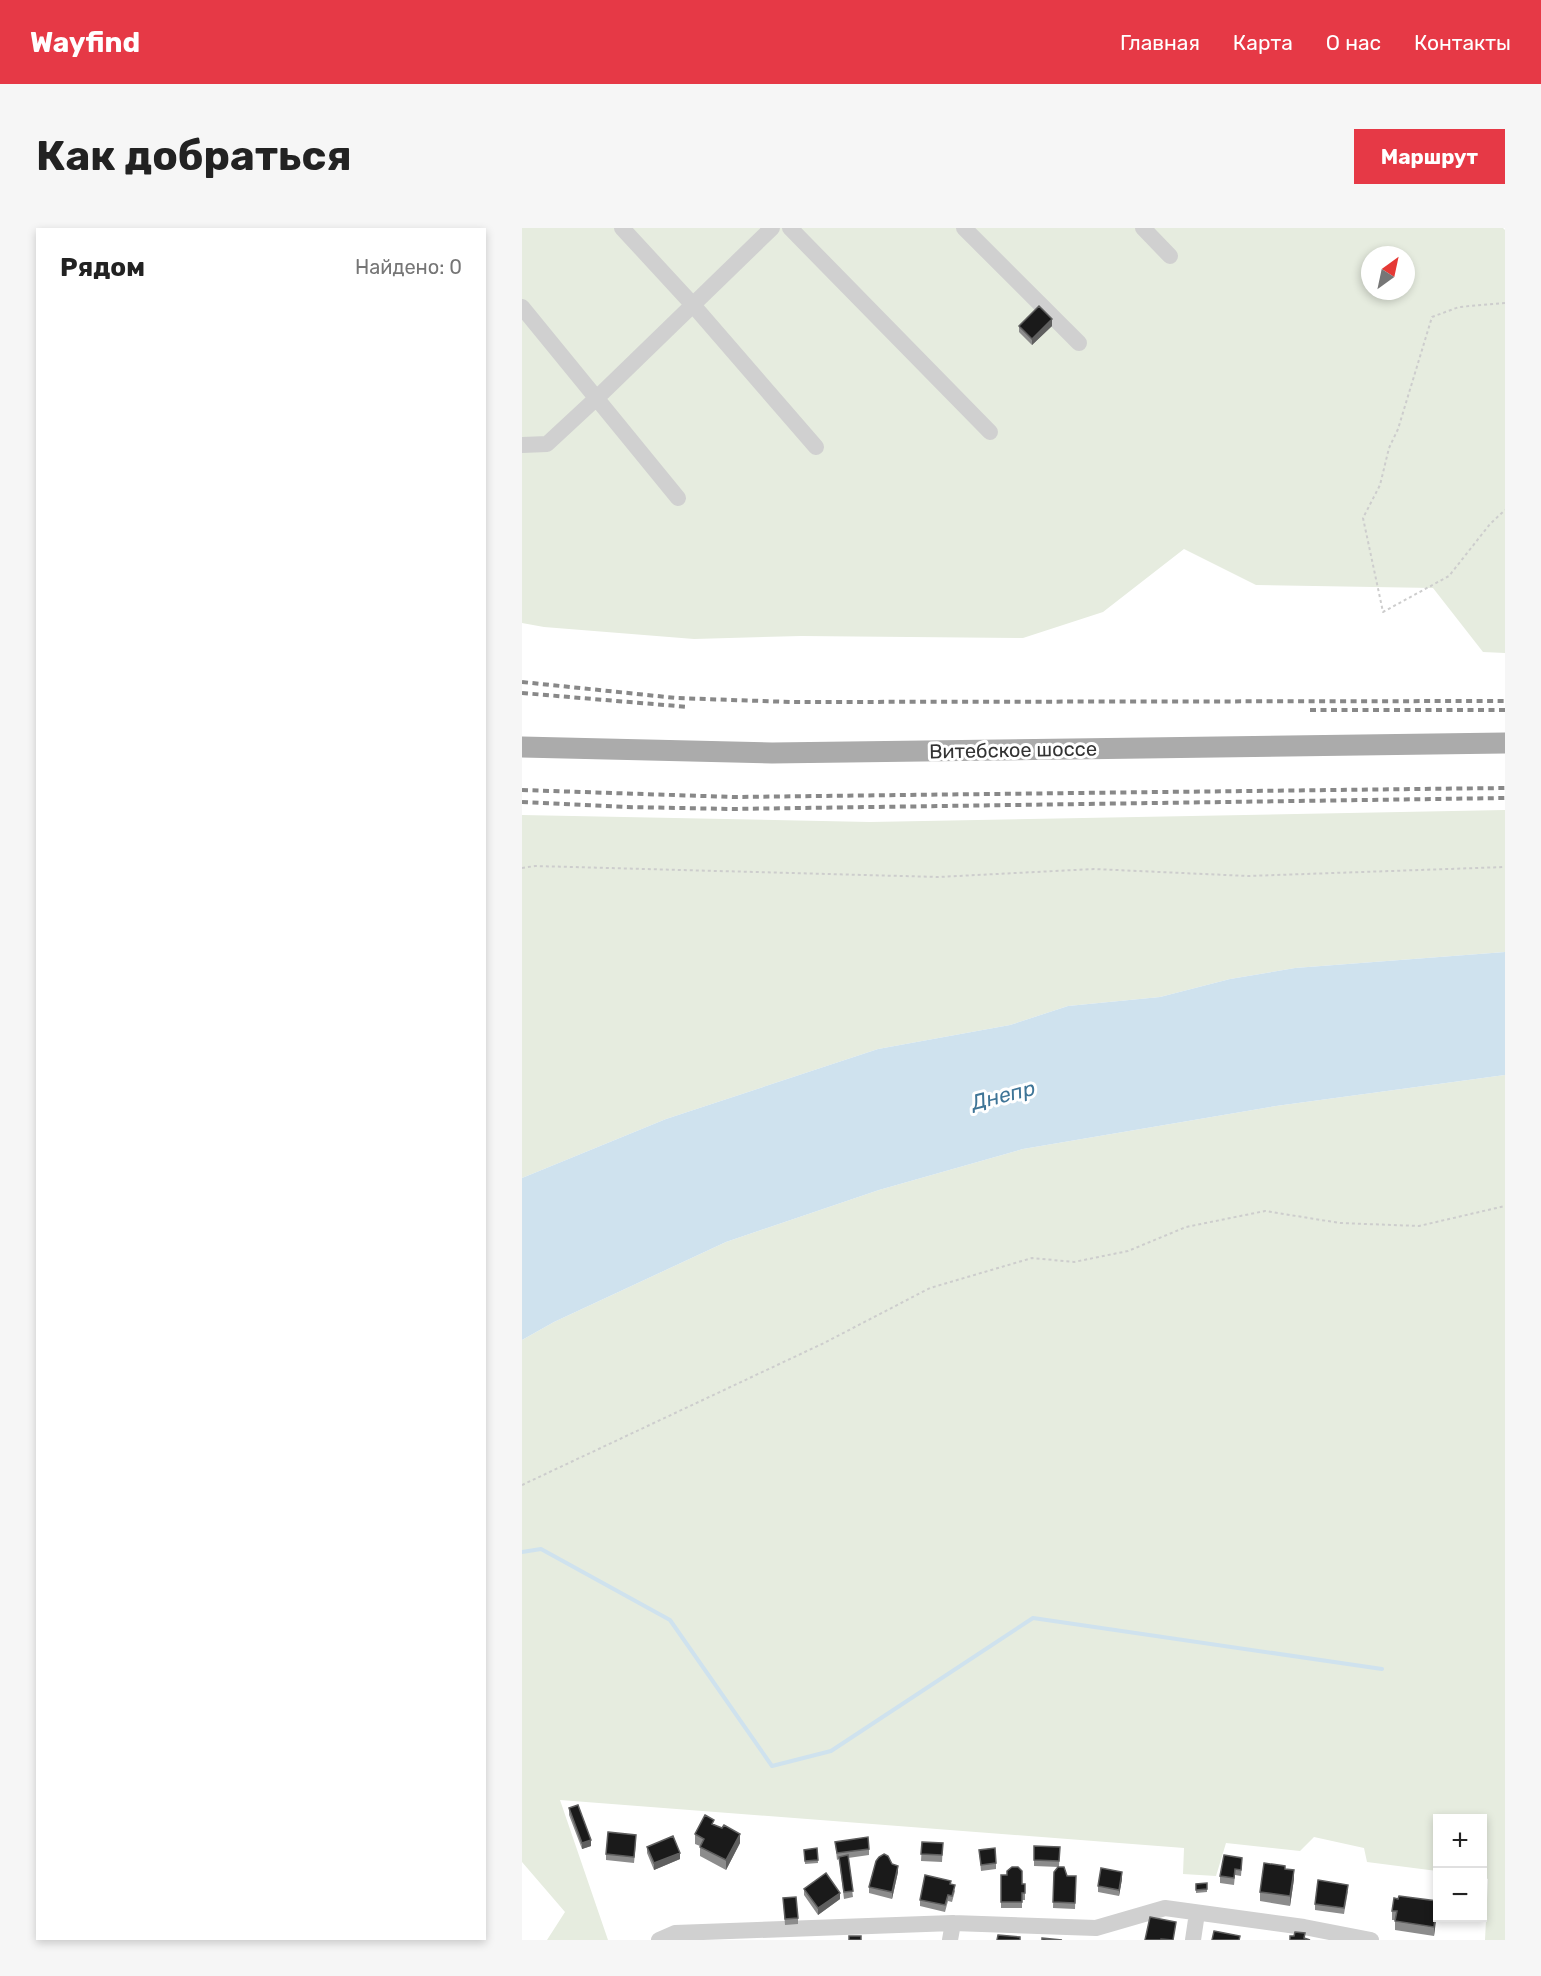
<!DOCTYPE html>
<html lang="ru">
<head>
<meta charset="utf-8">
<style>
	:root { --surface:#fff; --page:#f6f6f6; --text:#222; --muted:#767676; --line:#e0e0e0; --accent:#e63946 }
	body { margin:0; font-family:Rubik,sans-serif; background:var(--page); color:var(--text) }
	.controls { position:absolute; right:18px; bottom:18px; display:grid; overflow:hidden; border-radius:0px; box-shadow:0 3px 9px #0003 }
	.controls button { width:54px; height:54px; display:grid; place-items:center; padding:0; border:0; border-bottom:2px solid var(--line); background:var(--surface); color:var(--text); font:30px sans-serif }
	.compass { position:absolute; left:839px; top:18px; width:54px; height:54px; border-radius:50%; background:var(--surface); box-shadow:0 3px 9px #0003; rotate:33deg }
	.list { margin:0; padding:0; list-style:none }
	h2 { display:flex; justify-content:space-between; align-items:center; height:78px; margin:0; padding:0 24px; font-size:26px }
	h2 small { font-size:20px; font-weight:400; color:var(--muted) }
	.map { position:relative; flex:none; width:983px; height:1712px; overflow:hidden; border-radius:0px }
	header { display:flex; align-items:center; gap:36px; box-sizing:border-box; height:84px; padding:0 30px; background:var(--accent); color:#fff }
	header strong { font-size:28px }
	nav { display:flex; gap:33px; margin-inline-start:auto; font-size:21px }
	.intro { display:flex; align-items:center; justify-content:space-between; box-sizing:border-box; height:144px; padding:0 36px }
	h1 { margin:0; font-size:42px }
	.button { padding:15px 27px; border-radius:0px; background:var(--accent); color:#fff; font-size:21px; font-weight:700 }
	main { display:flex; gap:36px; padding:0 36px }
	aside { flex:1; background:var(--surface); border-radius:0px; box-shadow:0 3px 9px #0003 }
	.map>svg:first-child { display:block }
</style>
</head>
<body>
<header>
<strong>Wayfind</strong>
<nav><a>Главная</a><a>Карта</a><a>О нас</a><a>Контакты</a></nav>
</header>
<div class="intro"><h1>Как добраться</h1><a class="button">Маршрут</a></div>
<main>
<aside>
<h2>Рядом<small>Найдено: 0</small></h2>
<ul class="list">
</ul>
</aside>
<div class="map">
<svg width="983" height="1712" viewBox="0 0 983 1712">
	<rect width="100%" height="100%" fill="#fff"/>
	<!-- green -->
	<path fill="#e6ecdf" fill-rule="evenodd" d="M0 0H981L983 2V425L961 424 911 360 734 357 662 321 581 384 501 410 279 408 172 411 22 399 0 395ZM848 27H884V63H848Z
		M983 582V724L773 740 708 751 638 769 546 778 488 797 356 821 144 891 0 950V587L348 594Z
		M983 847V1712H963L966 1651 961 1649 960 1590H915V1643L845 1634 842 1620 792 1609 778 1623 704 1615 694 1648 661 1646 662 1620 38 1572 86 1712H25L43 1684 0 1634V1112L32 1094 204 1014 357 962 501 921 754 878Z"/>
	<!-- water -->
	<path fill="#cfe2ee" d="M983 724V847L754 878 501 921 357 962 204 1014 32 1094 0 1112V950L144 891 356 821 488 797 546 778 638 769 708 751 773 740Z"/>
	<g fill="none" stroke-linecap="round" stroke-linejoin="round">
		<!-- stream -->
		<path stroke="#cfe2ee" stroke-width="4" d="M0 1324 19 1321 148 1392 250 1538 309 1523 511 1390 860 1441"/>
		<!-- path -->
		<path stroke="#cdcdcd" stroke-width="2" stroke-dasharray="3 3" stroke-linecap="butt" d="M983 75 937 79 910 89 876 201 867 220 858 257 841 290 861 384 927 348 968 296 983 282
			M0 640 13 638 416 649 572 641 726 648 983 639
			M0 1257 302 1115 408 1060 510 1030 552 1034 606 1023 664 999 743 983 818 995 897 998 983 978"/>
		<!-- minor -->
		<path stroke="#d0d0d0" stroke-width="16" d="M100 0 171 77 294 219
			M268 0 468 204
			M442 0 557 115
			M621 0 648 28
			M0 79 156 270
			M0 217 25 216 80 165 250 0
			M137 1712 153 1705 431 1695 574 1700 643 1680 782 1699 849 1712
			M428 1712 431 1695
			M671 1712 675 1685"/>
		<!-- major -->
		<path stroke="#ababab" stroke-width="21" d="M0 519 250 525 983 515"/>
		<!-- rail -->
		<path stroke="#888" stroke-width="4" stroke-dasharray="6 4.5" stroke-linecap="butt" d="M0 454 154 470 269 474 983 473
			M0 465 167 479
			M788 482H983
			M0 562 211 569 983 560
			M0 574 104 579 210 581 983 570"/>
	</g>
	<!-- wall -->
	<path fill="#8c8c8c" d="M497 98H530L510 117 497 104Z
		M47 1580 69 1618 60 1621 47 1587Z
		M192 1596 218 1615 204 1642 178 1628V1618L173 1616V1606Z
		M114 1614 112 1635 84 1632V1626Z
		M313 1614 347 1621V1627L326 1630 331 1669 322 1671 317 1631 315 1632Z
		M400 1614 421 1615 420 1634 399 1633Z
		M512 1618 538 1619 537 1639 512 1638Z
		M125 1619 158 1631 132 1642 125 1625Z
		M295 1620 296 1635 283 1636 282 1622Z
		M457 1622 474 1635V1641L459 1643Z
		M370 1636 376 1644 370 1671 347 1665V1659Z
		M720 1636 719 1648 713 1647 712 1657 698 1655V1648Z
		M763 1641 772 1651 768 1678 738 1673V1664Z
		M532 1644 545 1648H554L553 1681 531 1680Z
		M479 1647H485L500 1656 503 1662V1672H500V1680H479Z
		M600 1651 597 1668 576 1664V1658Z
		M429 1656 433 1663 430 1674 426 1673 423 1684 398 1678V1672Z
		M674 1656 685 1661V1664L674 1665Z
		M282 1661 318 1671 296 1687 282 1667Z
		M826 1663 822 1686 793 1682V1676Z
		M261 1670 276 1690V1696L263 1697Z
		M915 1673 912 1708 873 1702V1692H870V1683Z"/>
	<!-- shaded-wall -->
	<path fill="#5f5f5f" d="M530 91V98L510 117V111Z
		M218 1606V1615L204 1642V1632Z
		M69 1612V1618L60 1621V1615Z
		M158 1625V1631L132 1642V1635Z
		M376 1638V1644L370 1671V1664Z
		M772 1642V1651L768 1678V1668Z
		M600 1644V1651L597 1668V1662Z
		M318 1665V1671L296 1687V1680Z
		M915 1677V1686L912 1708V1699Z"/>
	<!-- building -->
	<path fill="#1a1a1a" stroke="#5f5f5f" stroke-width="1.5" d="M517 78 530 91 510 111 497 98Z
		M56 1577 69 1612 60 1615 47 1580Z
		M183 1587 192 1592 190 1596 200 1600 202 1597 218 1606 204 1632 178 1619 182 1611 173 1606Z
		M86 1604 114 1607 112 1629 84 1626Z
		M151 1608 158 1625 132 1635 125 1619Z
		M346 1609 347 1621 315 1625 313 1614Z
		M400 1614 421 1615 420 1627 399 1626Z
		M512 1618 538 1619 537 1633 512 1632Z
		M295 1620 296 1632 283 1633 282 1622Z
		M473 1620 474 1635 459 1637 457 1622Z
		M362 1626 366 1628 370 1636 376 1638 370 1664 347 1659 354 1633 357 1629Z
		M326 1627 331 1663 322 1664 317 1629Z
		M702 1627 720 1630 719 1642 713 1641 712 1650 698 1648Z
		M742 1635 763 1638V1641L772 1642 768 1668 738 1664Z
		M490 1639H496L500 1643V1656H503V1665H500V1674H479V1647H485V1643Z
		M536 1639H542L545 1648H554L553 1675 531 1674 532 1644Z
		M579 1640 600 1644 597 1662 576 1658Z
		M304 1645 318 1665 296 1680 282 1661Z
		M403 1647 429 1653 428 1656 433 1657 430 1668 426 1667 423 1677 398 1672Z
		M796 1652 826 1657 822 1680 793 1676Z
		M685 1655V1661L674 1662V1656Z
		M877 1668 915 1673 912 1699 873 1693 875 1683H870L872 1670 876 1671Z
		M274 1669 276 1690 263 1691 261 1670Z
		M628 1689 654 1694 651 1712 639 1711V1712H623Z
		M692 1703 718 1708 717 1712H690Z
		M773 1704 783 1705 782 1710 788 1712H768V1708H772Z
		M476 1707 498 1709V1712H475Z
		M327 1708H339V1712H327Z
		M520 1710 540 1712H520Z"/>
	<g text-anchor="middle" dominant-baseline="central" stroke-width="6" stroke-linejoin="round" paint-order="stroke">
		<!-- street labels -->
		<g font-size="20" fill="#333" stroke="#fff">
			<text transform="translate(491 522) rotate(-1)">Витебское шоссе</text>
		</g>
		<!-- water labels -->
		<g font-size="21" font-style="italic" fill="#3f7597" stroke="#fff">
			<text transform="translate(481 867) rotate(-14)">Днепр</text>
		</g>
	</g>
</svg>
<div class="controls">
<button>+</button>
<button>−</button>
</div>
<svg class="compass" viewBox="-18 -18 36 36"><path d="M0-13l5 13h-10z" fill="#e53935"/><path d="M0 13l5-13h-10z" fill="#767676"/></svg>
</div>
</main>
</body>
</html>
